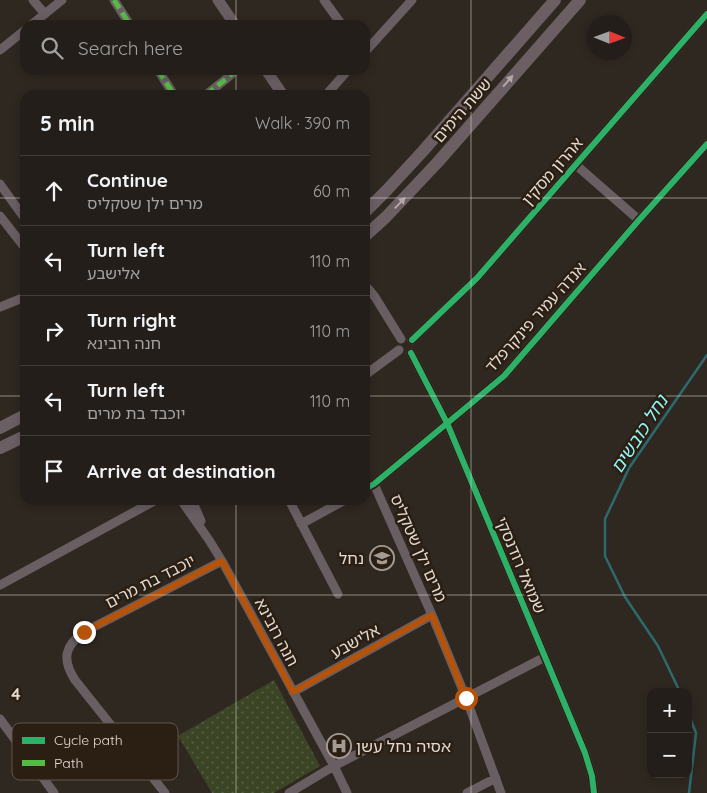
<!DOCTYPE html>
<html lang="en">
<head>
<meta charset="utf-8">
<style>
	:root { --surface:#231e19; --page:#2f2b26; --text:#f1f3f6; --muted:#a3a2a2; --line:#403c38 }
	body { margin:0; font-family:Quicksand,"Noto Sans Hebrew",sans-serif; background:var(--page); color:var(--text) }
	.controls { position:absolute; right:15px; bottom:15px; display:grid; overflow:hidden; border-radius:10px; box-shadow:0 2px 8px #0003 }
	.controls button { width:45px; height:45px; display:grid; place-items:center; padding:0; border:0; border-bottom:1px solid var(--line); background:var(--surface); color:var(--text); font:25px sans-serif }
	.compass { position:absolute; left:587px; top:15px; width:45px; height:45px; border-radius:50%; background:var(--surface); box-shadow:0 2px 8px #0003; rotate:91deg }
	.stop { position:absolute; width:15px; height:15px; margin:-11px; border:4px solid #b45309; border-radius:50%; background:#fff }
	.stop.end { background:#b45309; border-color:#fff; box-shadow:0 1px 5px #0008 }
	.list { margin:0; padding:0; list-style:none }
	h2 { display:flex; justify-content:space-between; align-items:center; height:65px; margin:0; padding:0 20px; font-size:21px }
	h2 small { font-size:16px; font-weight:400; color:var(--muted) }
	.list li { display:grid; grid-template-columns:32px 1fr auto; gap:15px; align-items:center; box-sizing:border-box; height:70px; padding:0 20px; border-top:1px solid var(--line) }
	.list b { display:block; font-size:19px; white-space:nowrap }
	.list p { margin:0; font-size:16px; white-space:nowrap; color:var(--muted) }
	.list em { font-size:16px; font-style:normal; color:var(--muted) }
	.icon { flex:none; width:28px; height:28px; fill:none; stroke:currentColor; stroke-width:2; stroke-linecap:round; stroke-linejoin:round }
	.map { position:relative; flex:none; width:707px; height:793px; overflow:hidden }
	.search { position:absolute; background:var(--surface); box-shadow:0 2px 8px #0003; left:20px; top:20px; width:350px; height:55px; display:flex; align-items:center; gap:12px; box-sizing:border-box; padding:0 18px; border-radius:15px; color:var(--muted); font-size:19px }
	.panel { position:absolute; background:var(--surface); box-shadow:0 2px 8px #0003; left:20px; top:90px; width:350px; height:415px; border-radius:15px }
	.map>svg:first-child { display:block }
</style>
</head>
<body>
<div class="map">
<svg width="707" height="793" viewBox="0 0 707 793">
	<defs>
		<pattern id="park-dots" width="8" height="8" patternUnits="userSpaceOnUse" patternTransform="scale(1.25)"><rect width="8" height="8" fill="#3b4525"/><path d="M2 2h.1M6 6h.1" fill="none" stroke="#575f44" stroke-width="1.8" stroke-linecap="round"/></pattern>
	</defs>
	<rect width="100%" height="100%" fill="#2f2821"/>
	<!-- park -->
	<path fill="url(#park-dots)" d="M274 680 320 766 274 793H212L178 736Z"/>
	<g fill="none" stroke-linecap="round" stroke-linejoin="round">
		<!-- stream -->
		<path stroke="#2c6a6d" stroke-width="2.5" d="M680 692 658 646 625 597 605 556V519L629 468 707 355
			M688 713 696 733 689 793"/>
		<!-- minor -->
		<path stroke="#695e62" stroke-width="9" d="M33 0 45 14
			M114 0 130 25
			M324 0 342 25
			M31 25 62 0
			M0 50 25 30
			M365 52 412 0
			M158 70 174 95
			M206 95 237 70
			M326 95 348 70
			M576 165 639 220
			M0 184 25 219
			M0 216 25 248
			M365 285 375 297 401 339
			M0 307 25 297
			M412 340 477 278 707 14
			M411 353 447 423 545 657 585 753 592 776 594 793
			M365 375 399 350
			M374 484 432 615 466 698 501 793
			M365 489 374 484 504 376 639 220 707 144
			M181 500 209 540 222 561 334 766 347 793
			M192 500 201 521
			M289 500 338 594
			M301 524 345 500
			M0 585 156 500
			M293 692 432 615
			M0 719 54 793
			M165 793 75 680C62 660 64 646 84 632L222 561
			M289 793 334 766 545 657
			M467 793 496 778"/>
		<!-- tertiary -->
		<path stroke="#695e62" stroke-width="11" d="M218 0 235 25
			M266 70 283 95"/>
		<!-- secondary -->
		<path stroke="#6b5f64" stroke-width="12" d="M365 212 387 190 423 151 555 0
			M365 236 386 217 437 163 580 0
			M0 428 25 415
			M0 448 25 436"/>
		<!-- quiet -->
		<path stroke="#58b947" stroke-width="5" stroke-dasharray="10 5" stroke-linecap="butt" d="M114 0 130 25
			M158 70 174 95
			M206 95 237 70"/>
		<defs>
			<path id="cycleway" d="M412 340 477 278 707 14
				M411 353 447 423 545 657 585 753 592 776 594 793
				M365 489 374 484 504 376 639 220 707 144"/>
		</defs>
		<!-- cycleway casing -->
		<use href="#cycleway" stroke="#2b1e12" stroke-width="9"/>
		<!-- cycleway -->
		<use href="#cycleway" stroke="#2db169" stroke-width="6"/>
	</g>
	<!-- one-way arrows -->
	<defs><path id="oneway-solid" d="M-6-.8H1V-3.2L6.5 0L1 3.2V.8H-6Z" transform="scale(1.25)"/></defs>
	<g fill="#b3a9a6">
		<use href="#oneway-solid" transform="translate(508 81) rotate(-49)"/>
		<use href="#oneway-solid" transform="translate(400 203) rotate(-46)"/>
	</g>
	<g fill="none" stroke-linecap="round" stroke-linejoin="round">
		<!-- route -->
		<path stroke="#b45309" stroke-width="6" d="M84 632 222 561 293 692 432 615 466 698"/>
	</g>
	<!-- grid -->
	<path fill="none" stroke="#e3dad2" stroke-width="1" stroke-opacity="0.55" d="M236 0V25M471 0V793M236 70V95M0 198H25M365 198H707M0 396H25M365 396H707M236 500V793M0 595H707"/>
	<!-- icons -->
	<defs>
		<symbol id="school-ring" viewBox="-11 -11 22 22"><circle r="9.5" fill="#2b1e12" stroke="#a49c94" stroke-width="1.5"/><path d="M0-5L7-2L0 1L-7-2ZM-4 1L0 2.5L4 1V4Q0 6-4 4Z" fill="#a49c94"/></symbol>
		<symbol id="hospital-ring" viewBox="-11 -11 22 22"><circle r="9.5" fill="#2b1e12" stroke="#a49c94" stroke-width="1.5"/><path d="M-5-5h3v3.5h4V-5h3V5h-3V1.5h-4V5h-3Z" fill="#a49c94"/></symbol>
	</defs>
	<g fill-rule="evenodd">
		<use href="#school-ring" x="368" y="544" width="28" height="28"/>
		<use href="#hospital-ring" x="325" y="732" width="28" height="28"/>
	</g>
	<g text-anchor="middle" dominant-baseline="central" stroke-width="5" stroke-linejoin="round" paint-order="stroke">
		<!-- street labels -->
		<g font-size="16" fill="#e3dad2" stroke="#2b1e12">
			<text transform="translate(462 110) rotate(-49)">ששת הימים</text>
			<text transform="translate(552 171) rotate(-49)">אהרון מסקין</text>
			<text transform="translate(535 317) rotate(-48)">אנדה עמיר פינקרפלד</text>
			<text transform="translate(419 548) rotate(66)">מרים ילן שטקליס</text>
			<text transform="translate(521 565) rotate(67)">שמואל רודנסקי</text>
			<text transform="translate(150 581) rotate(-27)">יוכבד בת מרים</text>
			<text transform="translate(277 632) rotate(62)">חנה רובינא</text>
			<text transform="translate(355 641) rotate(-29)">אלישבע</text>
		</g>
		<!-- poi labels -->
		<g font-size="16" fill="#e3dad2" stroke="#2b1e12" text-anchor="end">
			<text x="364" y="558">נחל</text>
			<text x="356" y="746" text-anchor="start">אסיה נחל עשן</text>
		</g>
		<!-- water labels -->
		<g font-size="18" font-style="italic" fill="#8ff9fc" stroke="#2b1e12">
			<text transform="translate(639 434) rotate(-57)">נחל כובשים</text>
		</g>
	</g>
	<!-- legend -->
	<rect x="12" y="723" width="166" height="57" rx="8" fill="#2b1e12" stroke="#62564c" stroke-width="1"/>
	<rect x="22" y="737" width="23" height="7" fill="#2db169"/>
	<rect x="22" y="760" width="23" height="6" fill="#58b947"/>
	<g font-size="14" fill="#e3dad2">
		<text x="54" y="745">Cycle path</text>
		<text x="54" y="768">Path</text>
	</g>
	<g font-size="16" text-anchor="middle" font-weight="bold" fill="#e3dad2" stroke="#2b1e12" stroke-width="5" stroke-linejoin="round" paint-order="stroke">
		<text x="16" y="700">4</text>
	</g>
</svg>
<div class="controls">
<button>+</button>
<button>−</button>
</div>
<svg class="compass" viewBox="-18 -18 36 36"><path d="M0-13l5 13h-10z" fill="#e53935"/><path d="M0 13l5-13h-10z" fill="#a3a2a2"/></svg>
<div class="stop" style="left:466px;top:698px"></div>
<div class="stop end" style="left:84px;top:632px"></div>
<div class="search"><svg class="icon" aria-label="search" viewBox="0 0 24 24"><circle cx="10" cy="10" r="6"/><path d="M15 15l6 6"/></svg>Search here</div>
<section class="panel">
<h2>5 min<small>Walk · 390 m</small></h2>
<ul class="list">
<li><svg class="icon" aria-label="ahead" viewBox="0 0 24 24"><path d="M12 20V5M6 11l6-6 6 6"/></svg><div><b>Continue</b><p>מרים ילן שטקליס</p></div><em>60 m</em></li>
<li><svg class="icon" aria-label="left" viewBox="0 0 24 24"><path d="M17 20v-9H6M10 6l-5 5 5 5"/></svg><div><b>Turn left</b><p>אלישבע</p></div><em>110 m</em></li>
<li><svg class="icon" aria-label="right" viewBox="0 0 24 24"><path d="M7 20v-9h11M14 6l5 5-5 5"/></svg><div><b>Turn right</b><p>חנה רובינא</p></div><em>110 m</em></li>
<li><svg class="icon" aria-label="left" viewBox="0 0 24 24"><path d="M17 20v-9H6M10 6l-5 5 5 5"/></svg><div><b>Turn left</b><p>יוכבד בת מרים</p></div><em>110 m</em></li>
<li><svg class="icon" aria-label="arrive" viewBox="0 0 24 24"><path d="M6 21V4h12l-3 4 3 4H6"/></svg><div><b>Arrive at destination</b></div></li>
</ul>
</section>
</div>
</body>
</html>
